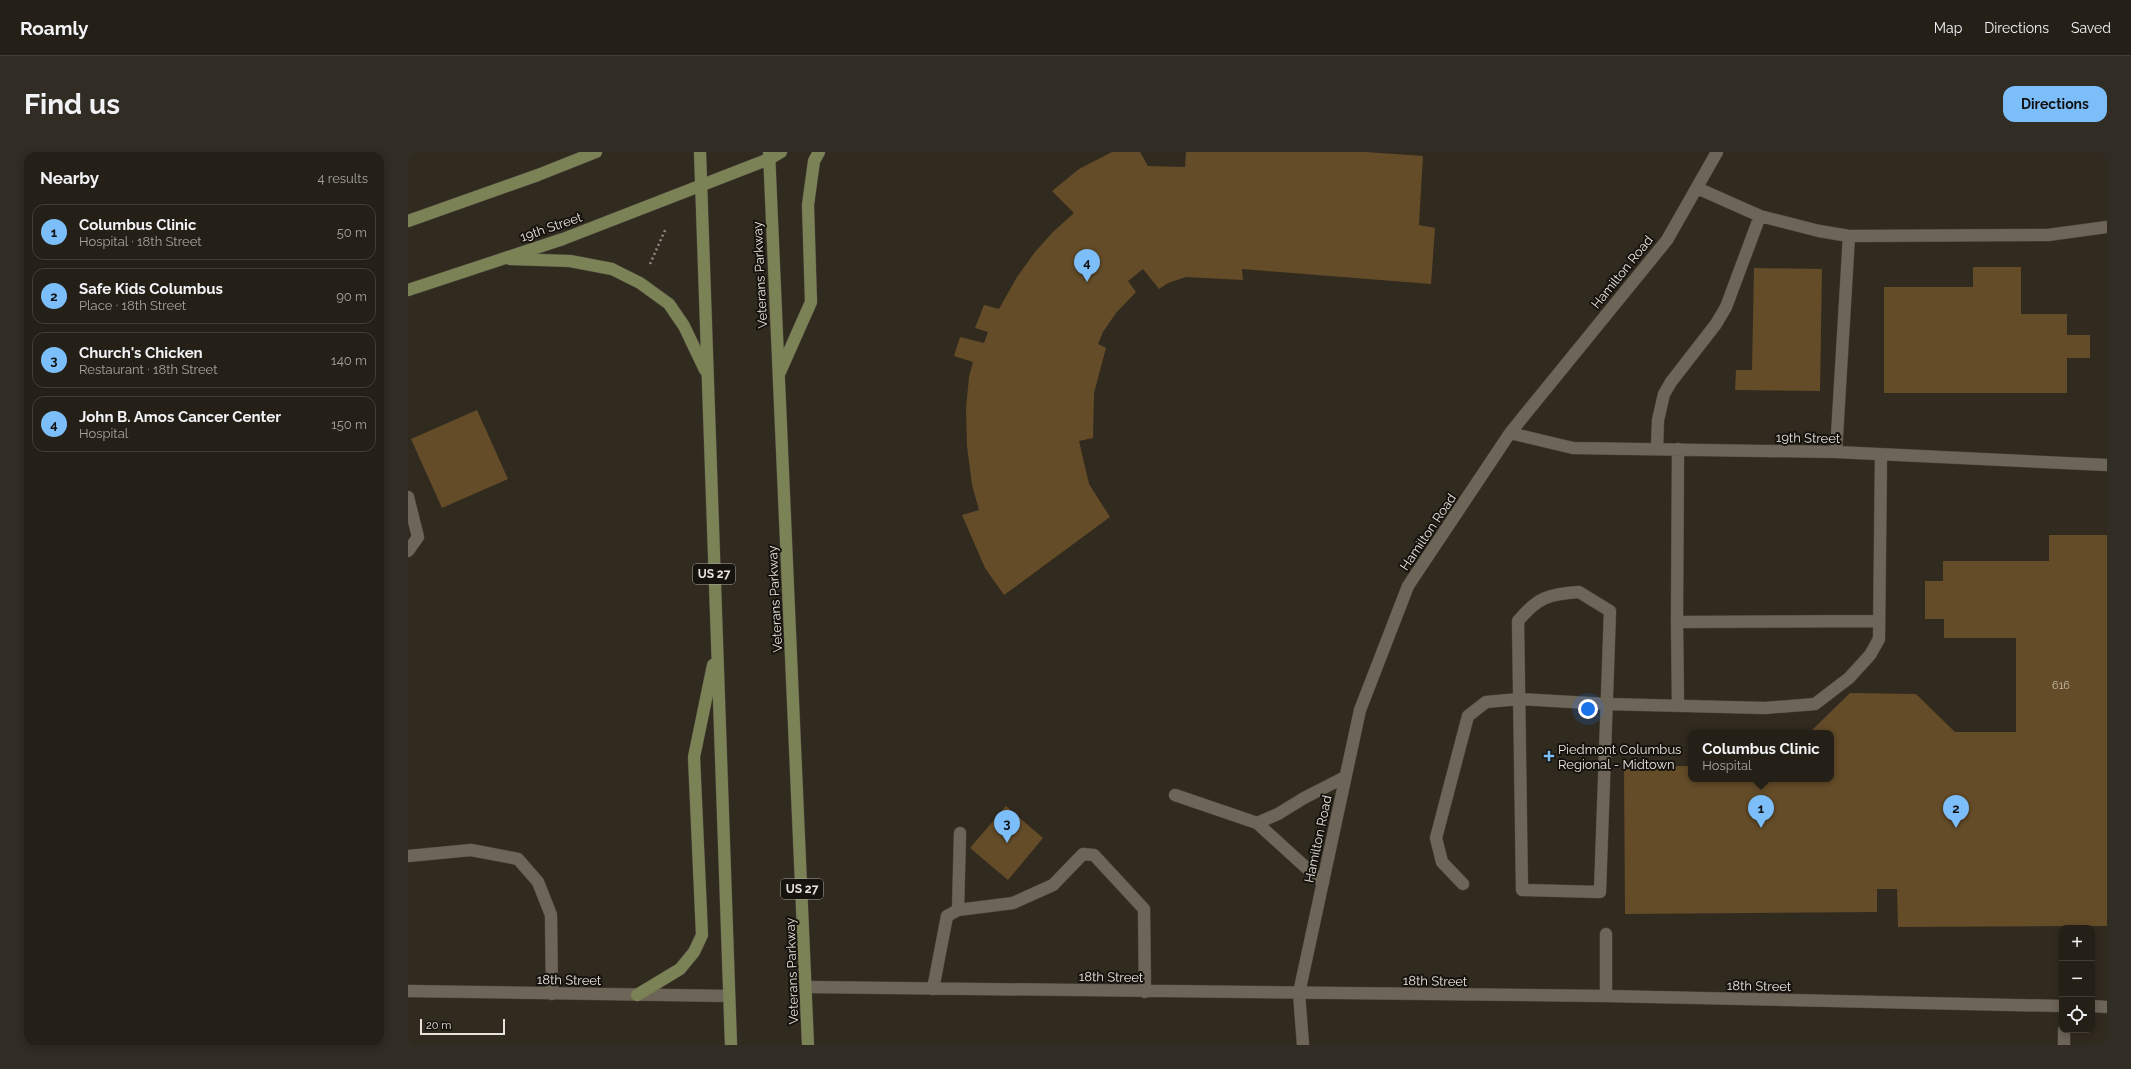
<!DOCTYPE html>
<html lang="en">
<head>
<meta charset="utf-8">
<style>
	:root { --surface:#252017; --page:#312d24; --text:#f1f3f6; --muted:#a3a3a1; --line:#423e36; --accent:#7cbef9 }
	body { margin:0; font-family:Raleway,sans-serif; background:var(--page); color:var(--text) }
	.controls { position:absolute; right:12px; bottom:12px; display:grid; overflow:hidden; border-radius:8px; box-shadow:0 2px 10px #0003 }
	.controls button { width:36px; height:36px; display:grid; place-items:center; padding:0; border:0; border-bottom:1px solid var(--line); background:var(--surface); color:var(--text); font:20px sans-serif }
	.scale { position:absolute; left:12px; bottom:10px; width:85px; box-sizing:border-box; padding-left:4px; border:2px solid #e7e2db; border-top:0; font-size:11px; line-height:14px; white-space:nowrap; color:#e7e2db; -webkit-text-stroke:3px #16130e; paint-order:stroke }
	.you { position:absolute; left:1180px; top:557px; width:14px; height:14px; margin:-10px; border:3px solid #fff; border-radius:50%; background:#1a73e8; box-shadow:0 0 0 6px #1a73e833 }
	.badge { display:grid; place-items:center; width:26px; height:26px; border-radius:50%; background:var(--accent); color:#111; font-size:13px; font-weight:700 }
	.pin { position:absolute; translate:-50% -33px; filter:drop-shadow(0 1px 2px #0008) }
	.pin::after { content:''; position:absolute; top:21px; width:14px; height:12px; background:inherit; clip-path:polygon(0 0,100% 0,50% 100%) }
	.popup { position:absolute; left:1280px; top:578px; width:146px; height:52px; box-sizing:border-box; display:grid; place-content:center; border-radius:8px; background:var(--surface); filter:drop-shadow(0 1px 3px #0005); font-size:13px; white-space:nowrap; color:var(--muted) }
	.popup b { font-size:15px; color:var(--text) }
	.popup::after { content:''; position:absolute; left:50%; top:100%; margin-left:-8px; border:8px solid transparent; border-top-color:var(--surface) }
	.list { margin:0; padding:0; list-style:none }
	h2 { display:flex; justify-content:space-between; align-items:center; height:52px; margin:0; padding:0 16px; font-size:17px }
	h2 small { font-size:13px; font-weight:400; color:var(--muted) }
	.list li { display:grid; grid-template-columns:26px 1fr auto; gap:12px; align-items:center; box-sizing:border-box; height:56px; margin:0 8px 8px; padding:0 8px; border:1px solid var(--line); border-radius:12px }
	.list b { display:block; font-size:15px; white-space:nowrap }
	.list p { margin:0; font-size:13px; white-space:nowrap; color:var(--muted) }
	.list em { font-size:13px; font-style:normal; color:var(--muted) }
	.icon { flex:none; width:22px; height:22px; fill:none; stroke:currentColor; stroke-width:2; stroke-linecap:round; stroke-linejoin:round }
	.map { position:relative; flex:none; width:1699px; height:893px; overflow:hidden; border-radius:12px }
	header { display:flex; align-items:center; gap:24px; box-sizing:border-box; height:56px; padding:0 20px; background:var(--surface); border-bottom:1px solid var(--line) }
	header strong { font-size:19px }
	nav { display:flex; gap:22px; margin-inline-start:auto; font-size:14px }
	.intro { display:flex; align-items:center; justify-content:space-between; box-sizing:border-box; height:96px; padding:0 24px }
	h1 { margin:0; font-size:28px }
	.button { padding:10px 18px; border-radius:12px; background:var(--accent); color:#111; font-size:14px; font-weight:700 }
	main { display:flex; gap:24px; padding:0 24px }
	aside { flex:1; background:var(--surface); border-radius:12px; box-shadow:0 2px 10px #0003 }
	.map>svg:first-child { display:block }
</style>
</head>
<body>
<header>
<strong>Roamly</strong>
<nav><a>Map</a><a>Directions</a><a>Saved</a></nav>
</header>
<div class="intro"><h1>Find us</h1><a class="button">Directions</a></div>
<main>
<aside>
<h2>Nearby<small>4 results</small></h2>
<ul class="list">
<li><span class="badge">1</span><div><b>Columbus Clinic</b><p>Hospital · 18th Street</p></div><em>50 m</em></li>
<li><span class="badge">2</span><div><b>Safe Kids Columbus</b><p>Place · 18th Street</p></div><em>90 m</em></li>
<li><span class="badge">3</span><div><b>Church's Chicken</b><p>Restaurant · 18th Street</p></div><em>140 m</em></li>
<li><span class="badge">4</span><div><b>John B. Amos Cancer Center</b><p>Hospital</p></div><em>150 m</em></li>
</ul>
</aside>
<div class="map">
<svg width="1699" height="893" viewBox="0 0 1699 893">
	<rect width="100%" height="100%" fill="#312a1f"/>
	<!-- building -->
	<path fill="#644c28" d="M704 0H732L740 14 777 15 778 0H958L1015 4 1011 73 1027 76 1023 132 834 117 835 128 778 125 760 131 751 137 735 117 720 129 728 140 708 161 695 180 690 192 698 196 686 241 685 286 671 289 681 332 702 365 596 443 577 416 554 363 571 358 564 333 559 294 558 256 561 225 565 210 546 204 552 185 576 191 580 180 567 176 576 153 591 157 609 125 627 100 645 80 666 61 644 39 671 17Z
		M1565 115H1613V162H1659V183H1682V206H1659V241H1476V135H1565Z
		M1346 116 1414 117 1412 239 1327 238 1328 218H1344Z
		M69 258 100 327 34 356 3 287Z
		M1641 383H1699V774L1490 775 1489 737H1469V760L1217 762 1216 615 1283 614V627H1423V581H1401L1442 541 1508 542 1547 580H1608V486H1536V467H1517V429H1535V409H1641Z
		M598 654 635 686 600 728 562 696Z"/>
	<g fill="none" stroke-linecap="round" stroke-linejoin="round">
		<defs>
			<path id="minor" d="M1289 36 1352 64 1411 79 1441 84 1640 83 1699 75
				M1102 281 1165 296 1428 300 1699 313
				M1249 297 1250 268 1256 242 1263 230 1308 172 1318 155 1352 64
				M1270 297 1269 470 1270 554
				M1428 300 1441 84
				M0 345 10 385 0 399
				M1171 440 1202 459 1192 740 1114 738 1110 469C1130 445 1141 442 1171 440Z
				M1269 470 1471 469
				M767 643 849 671 915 731
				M849 671 870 662 896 646 937 625
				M0 704 63 698 110 707 130 730 143 763 144 842
				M1055 732 1034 710 1028 686 1060 564 1078 550 1111 547 1198 552 1357 556 1407 552 1441 526 1462 503 1471 487 1473 303
				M550 758 552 681
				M1198 782V844
				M399 835 1198 844 1654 854
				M525 837 539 764 550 758 605 751 645 733 675 702 686 703 736 757 737 840
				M0 839 321 844
				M1684 854 1699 855
				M895 893 891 841 952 558 1000 434 1102 281 1259 88 1309 0
				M1656 893V878"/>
			<path id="major" d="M292 0 323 893
				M361 0 400 893
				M0 69 130 23 188 0
				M102 107 162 109 204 117 232 131 261 152 276 174 297 218
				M0 138 155 87 361 7 373 0
				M372 220 403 150 400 53 406 9 411 0
				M229 843 272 817 286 800 294 783 286 605 305 513"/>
		</defs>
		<!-- minor casing -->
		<use href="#minor" stroke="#4f483f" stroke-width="13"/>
		<!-- major casing -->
		<use href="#major" stroke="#4f483f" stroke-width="13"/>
		<!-- path -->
		<path stroke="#918b83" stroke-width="2.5" stroke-dasharray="2 3" stroke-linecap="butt" d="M242 112 258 76"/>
		<!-- minor -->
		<use href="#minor" stroke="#6e6559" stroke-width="12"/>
		<!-- major -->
		<use href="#major" stroke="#7b8356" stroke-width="12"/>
	</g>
	<!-- markers -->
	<path fill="#7cbef9" stroke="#16130e" stroke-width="1.5" d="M1139 598h4v4h4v4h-4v4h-4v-4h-4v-4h4z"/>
	<g text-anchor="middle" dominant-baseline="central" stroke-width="4" stroke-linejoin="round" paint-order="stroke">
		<!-- number labels -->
		<g font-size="11" fill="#c6bcae">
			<text x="1653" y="533">616</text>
		</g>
		<!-- shield labels -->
		<g fill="#16130e" stroke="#a8a49e" stroke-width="1">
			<rect x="285" y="412" width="42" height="20" rx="3"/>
			<rect x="373" y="727" width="42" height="20" rx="3"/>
		</g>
		<g font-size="12" font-weight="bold" fill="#e7e2db">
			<text x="306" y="422">US 27</text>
			<text x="394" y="737">US 27</text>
		</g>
		<!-- street labels -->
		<g font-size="13" fill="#e7e2db" stroke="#16130e">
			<text transform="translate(143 75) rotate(-19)">19th Street</text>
			<text transform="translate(1214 120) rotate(-51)">Hamilton Road</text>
			<text transform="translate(352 123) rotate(-93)">Veterans Parkway</text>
			<text transform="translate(1400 286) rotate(1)">19th Street</text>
			<text transform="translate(1020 380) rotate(-56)">Hamilton Road</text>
			<text transform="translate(367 447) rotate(-93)">Veterans Parkway</text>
			<text transform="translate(910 687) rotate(-78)">Hamilton Road</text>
			<text transform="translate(384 819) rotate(-92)">Veterans Parkway</text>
			<text transform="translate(703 825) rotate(1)">18th Street</text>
			<text transform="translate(161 828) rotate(1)">18th Street</text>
			<text transform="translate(1027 829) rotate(1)">18th Street</text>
			<text transform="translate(1351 834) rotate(1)">18th Street</text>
		</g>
		<!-- poi labels -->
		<g font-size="13" fill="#e7e2db" stroke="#16130e" text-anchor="start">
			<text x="1150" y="597">Piedmont Columbus<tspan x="1150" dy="15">Regional - Midtown</tspan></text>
		</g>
	</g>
</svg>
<div class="controls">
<button>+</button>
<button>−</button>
<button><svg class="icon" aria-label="locate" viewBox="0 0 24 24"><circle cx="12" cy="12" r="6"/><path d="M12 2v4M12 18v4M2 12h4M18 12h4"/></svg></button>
</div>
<div class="scale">20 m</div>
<div class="you"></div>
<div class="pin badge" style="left:1353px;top:676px">1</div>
<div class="popup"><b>Columbus Clinic</b>Hospital</div>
<div class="pin badge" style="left:1548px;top:676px">2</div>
<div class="pin badge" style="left:599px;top:691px">3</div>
<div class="pin badge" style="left:679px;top:130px">4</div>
</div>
</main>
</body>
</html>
